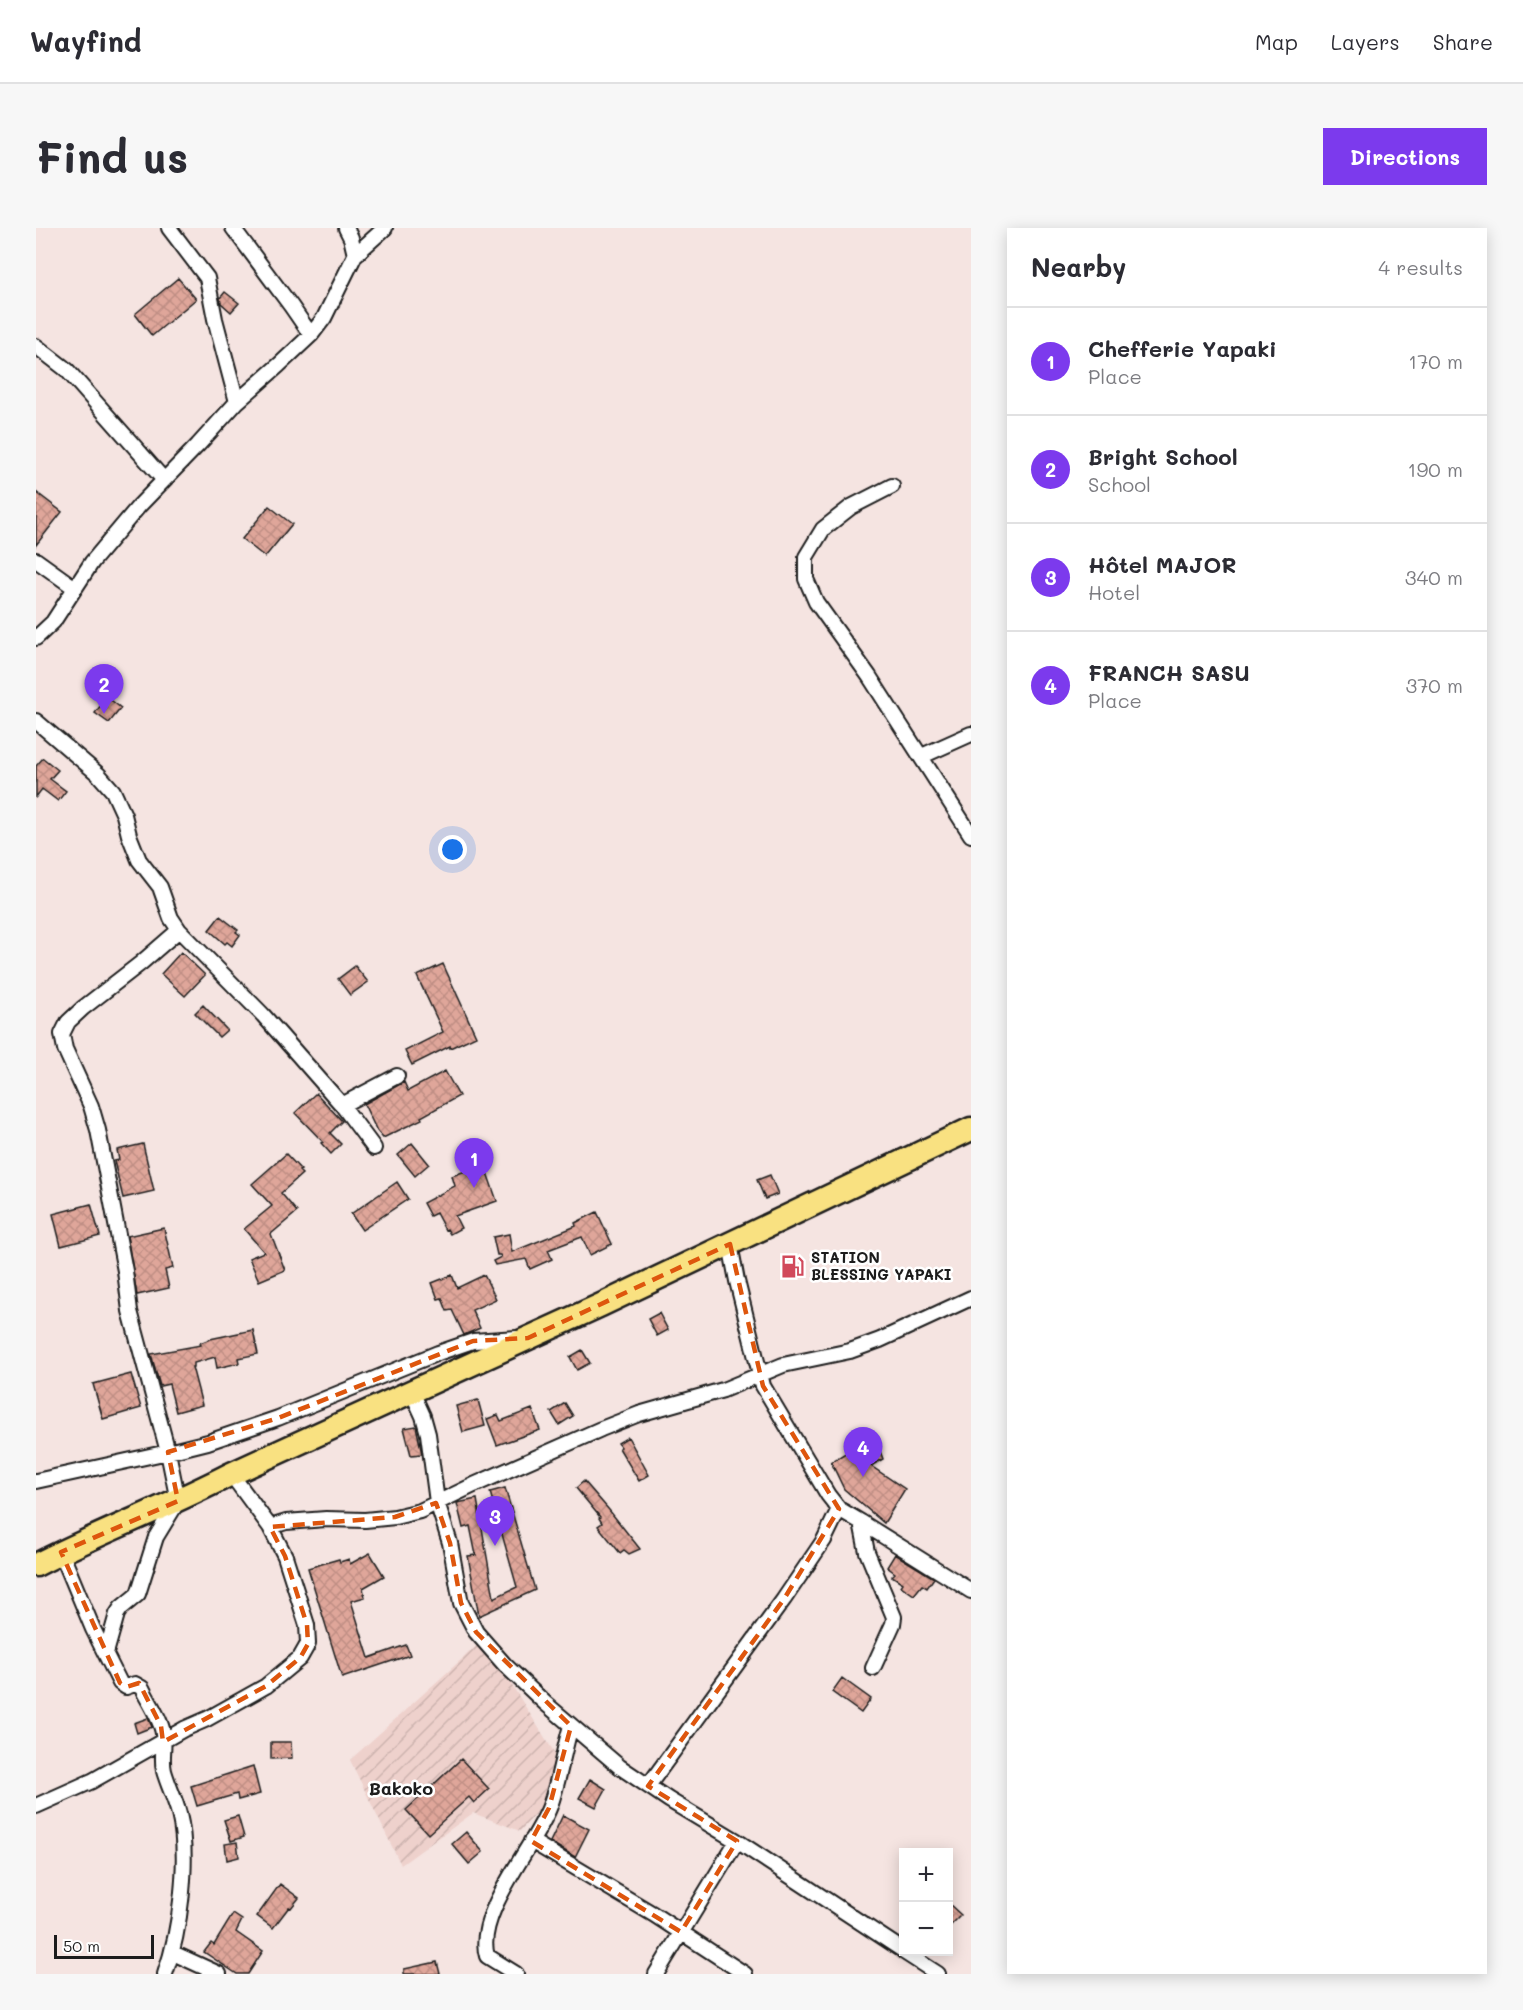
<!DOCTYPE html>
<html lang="en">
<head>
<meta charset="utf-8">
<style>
	:root { --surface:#fff; --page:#f7f7f7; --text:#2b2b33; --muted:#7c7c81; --line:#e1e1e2; --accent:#7c3aed }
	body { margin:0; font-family:Mali,sans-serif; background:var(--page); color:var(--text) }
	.controls { position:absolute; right:18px; bottom:18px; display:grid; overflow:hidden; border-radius:0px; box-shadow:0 3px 15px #0003 }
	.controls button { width:54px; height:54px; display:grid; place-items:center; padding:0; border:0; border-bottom:2px solid var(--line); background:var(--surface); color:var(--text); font:30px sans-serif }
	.scale { position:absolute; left:18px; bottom:15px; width:100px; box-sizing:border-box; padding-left:6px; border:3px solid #1c1c1c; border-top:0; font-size:16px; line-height:21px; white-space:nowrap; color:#1c1c1c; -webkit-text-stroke:4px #fff; paint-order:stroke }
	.you { position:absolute; left:417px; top:622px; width:21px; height:21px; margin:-15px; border:4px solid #fff; border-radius:50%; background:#1a73e8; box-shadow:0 0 0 9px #1a73e833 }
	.badge { display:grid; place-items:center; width:39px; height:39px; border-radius:50%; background:var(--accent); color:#fff; font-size:20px; font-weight:700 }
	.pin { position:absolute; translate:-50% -50px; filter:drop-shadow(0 2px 3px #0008) }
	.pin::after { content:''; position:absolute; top:32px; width:21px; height:18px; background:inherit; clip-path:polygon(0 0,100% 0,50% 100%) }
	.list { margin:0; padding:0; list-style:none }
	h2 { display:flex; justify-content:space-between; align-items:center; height:78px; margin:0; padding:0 24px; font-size:26px }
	h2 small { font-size:20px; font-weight:400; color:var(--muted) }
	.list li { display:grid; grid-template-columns:39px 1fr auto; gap:18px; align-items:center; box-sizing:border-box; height:108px; padding:0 24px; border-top:2px solid var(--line) }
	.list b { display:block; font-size:22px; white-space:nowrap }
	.list p { margin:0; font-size:20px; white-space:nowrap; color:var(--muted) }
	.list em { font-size:20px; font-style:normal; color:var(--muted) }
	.map { position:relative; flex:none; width:935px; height:1746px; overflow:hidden; border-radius:0px }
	header { display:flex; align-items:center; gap:36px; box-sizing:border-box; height:84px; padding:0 30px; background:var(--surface); border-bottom:2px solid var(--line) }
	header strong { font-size:28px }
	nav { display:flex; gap:33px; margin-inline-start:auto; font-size:21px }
	.intro { display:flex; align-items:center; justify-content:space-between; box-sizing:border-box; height:144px; padding:0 36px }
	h1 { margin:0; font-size:42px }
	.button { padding:15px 27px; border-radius:0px; background:var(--accent); color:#fff; font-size:21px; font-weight:700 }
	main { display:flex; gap:36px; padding:0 36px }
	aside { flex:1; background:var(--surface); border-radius:0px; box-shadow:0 3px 15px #0003 }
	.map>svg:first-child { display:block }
</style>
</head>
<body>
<header>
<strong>Wayfind</strong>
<nav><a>Map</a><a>Layers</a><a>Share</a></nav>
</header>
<div class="intro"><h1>Find us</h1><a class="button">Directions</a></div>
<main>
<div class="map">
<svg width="935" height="1746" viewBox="0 0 935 1746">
	<defs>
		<pattern id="industrial-furrows" width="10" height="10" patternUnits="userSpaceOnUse" patternTransform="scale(1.5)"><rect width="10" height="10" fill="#eed1cc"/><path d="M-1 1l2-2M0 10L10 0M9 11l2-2" fill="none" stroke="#ccb3af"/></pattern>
		<pattern id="building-cross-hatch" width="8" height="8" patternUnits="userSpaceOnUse" patternTransform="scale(1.5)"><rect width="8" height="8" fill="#dfa69a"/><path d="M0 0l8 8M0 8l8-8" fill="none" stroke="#bf8e84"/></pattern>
	</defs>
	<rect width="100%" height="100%" fill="#f5e4e1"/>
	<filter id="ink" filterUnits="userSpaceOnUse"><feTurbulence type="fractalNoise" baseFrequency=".0167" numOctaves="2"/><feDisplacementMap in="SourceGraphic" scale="12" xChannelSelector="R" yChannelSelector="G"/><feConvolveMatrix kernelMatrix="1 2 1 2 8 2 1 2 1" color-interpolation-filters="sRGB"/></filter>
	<g filter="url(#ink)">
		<!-- industrial -->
		<path fill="url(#industrial-furrows)" d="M447 1412 534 1549 484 1603 437 1585 365 1637 314 1532Z"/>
		<!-- building -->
		<path fill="url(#building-cross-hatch)" stroke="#1c1c1c" stroke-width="1.5" d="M142 50 160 71 116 108 99 86Z
			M189 64 203 75 195 84 185 75 184 70Z
			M0 264 26 284 0 317Z
			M233 278 256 296 229 329 206 311Z
			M71 469 85 480 73 495 59 485Z
			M7 530 22 542 14 551 30 563 22 573 6 561 0 569V538Z
			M184 688 202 702 200 704 204 707 196 718 191 714 189 716 173 702Z
			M145 724 169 747 149 768 125 746Z
			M407 736 440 808 414 820V818L376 837 369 823 407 804 381 748Z
			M319 738 332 754 314 767 302 751Z
			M167 777 191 802 183 809 159 785Z
			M409 843 423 868 385 889 386 891 347 910 341 903 328 876 368 854 372 863Z
			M280 865 306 893 294 905 305 916 295 926 285 915 287 914 259 885Z
			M376 915 393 936 379 948 362 927Z
			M107 916 118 963 87 970 78 933 83 932 81 922Z
			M250 926 265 942 263 943 266 946 245 965 261 984 235 1006 249 1042 223 1053 213 1030 228 1024 208 1001 236 978 216 956Z
			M448 936 461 973 419 988 425 1000 414 1006 411 1001 409 1002 400 985 394 988 387 975 419 958 416 948Z
			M734 947 742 966 729 971 721 952Z
			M361 954 372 971 326 1002 315 986Z
			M55 976 64 1008 25 1018 17 986Z
			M561 984 576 1016 554 1027 546 1009 512 1022 516 1031 494 1041 490 1031 459 1037 457 1033 465 1029 464 1027H461L457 1009 473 1006 476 1024 540 998 539 995Z
			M128 1000 137 1040 129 1042 133 1060 101 1067 91 1008Z
			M416 1047 421 1060 448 1047 460 1071 436 1082 444 1100 428 1107 416 1082 411 1083 406 1070 402 1071 396 1055Z
			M623 1085 632 1102 621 1108 612 1091Z
			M217 1102 222 1126 202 1130 203 1135 181 1140 179 1129 158 1135V1139H156L166 1177 140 1184 133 1156 124 1158 115 1126 165 1117 164 1115 174 1111Z
			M546 1122 554 1135 541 1142 534 1129Z
			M95 1146 105 1180 67 1191 57 1156Z
			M442 1172 449 1198 427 1204 420 1178Z
			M529 1175 537 1188 523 1197 515 1184Z
			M496 1181 504 1202 461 1217 451 1191 462 1187 465 1193Z
			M380 1198 386 1226 375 1227 368 1200Z
			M838 1207 847 1231 835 1238 869 1261 848 1295 808 1261 795 1234Z
			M592 1209 613 1247 603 1253 583 1220 585 1219 582 1215Z
			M548 1253 573 1282 604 1321 593 1326 588 1322 584 1325 562 1298 566 1295 563 1290 564 1289 540 1260Z
			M469 1260 499 1362 443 1388 432 1328 440 1327 434 1298 427 1300 421 1275 441 1271 458 1370 481 1359 454 1264Z
			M334 1325 348 1348 327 1360 329 1369 315 1373 333 1430 370 1417 374 1427 306 1450 272 1340 303 1331 304 1334 313 1331 314 1336Z
			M859 1326 898 1350 891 1360 886 1357 878 1367 865 1358 867 1355 856 1348 859 1345 851 1339Z
			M806 1450 835 1471 825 1485 796 1464Z
			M112 1490 116 1499 101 1505 98 1495Z
			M235 1514H255L256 1530 235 1531Z
			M425 1531 453 1561 438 1575 433 1569 392 1606 370 1582Z
			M217 1538 224 1566 202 1572 201 1566 161 1578 155 1558Z
			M554 1551 570 1561 560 1579 543 1570Z
			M527 1587 553 1601 539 1629 514 1614Z
			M202 1588 208 1609 195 1613 188 1592Z
			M430 1604 447 1624 433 1636 416 1616Z
			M201 1614 203 1629 191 1632 189 1616Z
			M244 1656 263 1670 255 1680 253 1679 237 1700 221 1688Z
			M912 1675 925 1687 912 1700Z
			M197 1686 206 1692 200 1704 227 1723 212 1746H201L168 1724 175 1715 178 1717Z
			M401 1734 404 1746H368V1741Z"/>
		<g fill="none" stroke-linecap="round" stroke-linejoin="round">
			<defs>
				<path id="minor" d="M133 0 171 50 179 91 201 174
					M197 0 255 78 275 107
					M310 0 315 10 319 27
					M0 118 31 142 128 252
					M856 258 815 279 787 301 770 329V351L780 374 833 448 935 607
					M0 332 39 360
					M0 410 17 394 56 334 103 278 162 217 201 174 243 137 275 107 288 90 319 27 349 0
					M0 493 62 546 77 563 88 587 93 607 103 632 124 659 135 690 143 702 227 787 306 877 338 920
					M886 528 935 506
					M306 877 361 848
					M694 1016 701 1053 727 1158 792 1267 803 1281 825 1294 831 1324 858 1389 857 1396 837 1440
					M376 1164 387 1188 392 1206 401 1274 414 1315 425 1375 440 1404 469 1437 509 1475 584 1539 633 1572 701 1613 868 1723
					M0 1253 132 1224 172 1214 242 1190 402 1125 437 1113 481 1110
					M825 1294 935 1363
					M234 1299 250 1294 290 1291 329 1292 359 1289 384 1283 438 1257 565 1201 603 1186 687 1162 747 1137 814 1123 844 1112 935 1070
					M25 1324 57 1401 84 1455 90 1459 99 1456 106 1460C112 1473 126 1493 127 1506 129 1519 125 1530 128 1543 132 1557 139 1571 143 1586 154 1630 144 1704 129 1746
					M70 1425 81 1386 85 1380 102 1366 120 1309 142 1273 132 1224 94 1083 89 1043 62 902 55 878 29 821 26 806 32 794 47 780 105 735 143 702
					M612 1558 748 1371 788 1312 803 1281
					M0 1578 56 1553 148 1501 171 1491 230 1458 264 1430 272 1416 271 1397 249 1328 234 1299 195 1246
					M495 1613 617 1686 709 1746
					M868 1724 902 1746
					M137 1725 183 1746
					M480 1746 451 1728C438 1686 500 1617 514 1578 523 1552 527 1525 535 1498
					M620 1746 701 1613"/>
				<path id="trunk" d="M0 1337C64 1304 132 1279 195 1246L565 1077 935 901"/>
			</defs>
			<!-- minor casing -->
			<use href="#minor" stroke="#1c1c1c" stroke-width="18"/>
			<!-- trunk casing -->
			<use href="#trunk" stroke="#1c1c1c" stroke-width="27"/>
			<!-- minor -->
			<use href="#minor" stroke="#fff" stroke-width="14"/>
			<!-- trunk -->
			<use href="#trunk" stroke="#f9e181" stroke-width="22"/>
		</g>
	</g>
	<!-- marked area -->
	<path fill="none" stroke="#de560d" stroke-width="4.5" stroke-dasharray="12 8" stroke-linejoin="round" d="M694 1016 727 1158 803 1281 748 1371 612 1558 701 1613 645 1704 495 1613 513 1580 535 1498 440 1404 425 1375 414 1315 400 1275 359 1289 234 1299 249 1328 271 1397 272 1416 264 1430 230 1458 127 1514 125 1498 103 1455 90 1459 84 1455 25 1324 142 1273 132 1224 242 1190 437 1113 492 1110Z"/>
	<!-- icons -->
	<defs>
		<symbol id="fuel-bare" viewBox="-9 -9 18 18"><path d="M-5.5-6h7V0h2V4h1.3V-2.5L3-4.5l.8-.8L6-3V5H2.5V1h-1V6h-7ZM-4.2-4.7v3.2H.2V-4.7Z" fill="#d1495b" stroke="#fff" stroke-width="2.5" paint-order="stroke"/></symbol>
	</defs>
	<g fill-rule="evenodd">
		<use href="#fuel-bare" x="740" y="1022" width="33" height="33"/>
	</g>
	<g text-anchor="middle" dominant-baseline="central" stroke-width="5" stroke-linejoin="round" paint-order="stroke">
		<!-- poi labels -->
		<g font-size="15" font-weight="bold" fill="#1c1c1c" stroke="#fff" text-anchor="start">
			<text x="775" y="1029">STATION<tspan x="775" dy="17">BLESSING YAPAKI</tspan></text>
		</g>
		<!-- quarter labels -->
		<g font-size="18" font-weight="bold" fill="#1c1c1c" stroke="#fff">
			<text x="365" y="1560">Bakoko</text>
		</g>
	</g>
</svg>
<div class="controls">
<button>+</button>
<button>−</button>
</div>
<div class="scale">50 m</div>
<div class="you"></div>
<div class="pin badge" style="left:438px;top:960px">1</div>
<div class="pin badge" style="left:68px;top:486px">2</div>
<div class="pin badge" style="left:459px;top:1318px">3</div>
<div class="pin badge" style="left:827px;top:1249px">4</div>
</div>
<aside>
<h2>Nearby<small>4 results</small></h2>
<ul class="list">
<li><span class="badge">1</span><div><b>Chefferie Yapaki</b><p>Place</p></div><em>170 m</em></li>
<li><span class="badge">2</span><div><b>Bright School</b><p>School</p></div><em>190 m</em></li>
<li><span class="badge">3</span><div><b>Hôtel MAJOR</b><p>Hotel</p></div><em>340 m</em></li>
<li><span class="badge">4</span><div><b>FRANCH SASU</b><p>Place</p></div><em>370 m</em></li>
</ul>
</aside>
</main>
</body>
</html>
